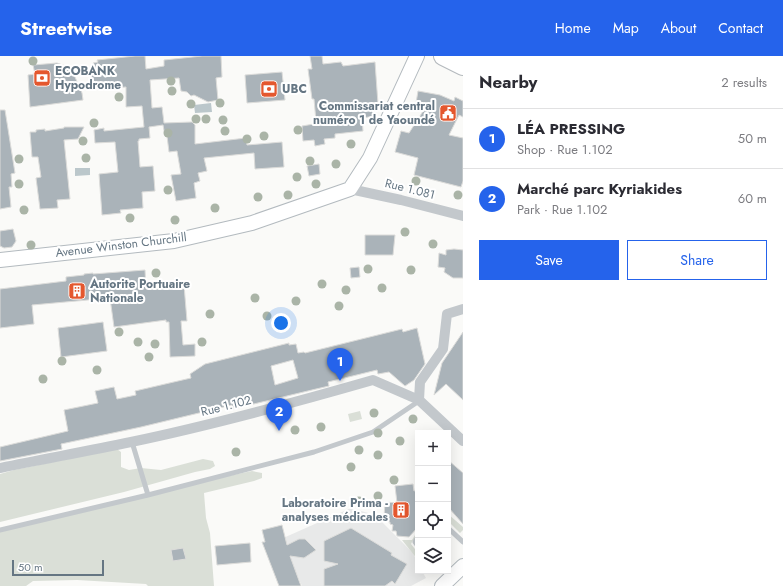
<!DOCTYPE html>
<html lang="en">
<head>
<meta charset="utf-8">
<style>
	:root { --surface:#fff; --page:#f7f7f7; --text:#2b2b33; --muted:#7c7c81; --line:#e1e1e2; --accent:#2563eb }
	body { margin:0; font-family:Jost,sans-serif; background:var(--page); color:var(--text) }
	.controls { position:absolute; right:12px; bottom:12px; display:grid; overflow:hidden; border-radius:0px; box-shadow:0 4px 16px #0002 }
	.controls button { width:36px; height:36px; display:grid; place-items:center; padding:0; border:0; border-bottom:1px solid var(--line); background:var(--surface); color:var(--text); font:20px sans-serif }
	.scale { position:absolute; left:12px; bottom:10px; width:92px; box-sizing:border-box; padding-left:4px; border:2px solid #657683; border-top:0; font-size:11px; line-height:14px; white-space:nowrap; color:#657683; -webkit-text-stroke:3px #fff; paint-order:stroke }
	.you { position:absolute; left:281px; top:267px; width:14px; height:14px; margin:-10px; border:3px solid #fff; border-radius:50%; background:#1a73e8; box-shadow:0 0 0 6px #1a73e833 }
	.badge { display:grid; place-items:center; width:26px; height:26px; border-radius:50%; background:var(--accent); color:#fff; font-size:13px; font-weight:700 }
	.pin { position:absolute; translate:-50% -33px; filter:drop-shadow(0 1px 2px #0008) }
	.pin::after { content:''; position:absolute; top:21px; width:14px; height:12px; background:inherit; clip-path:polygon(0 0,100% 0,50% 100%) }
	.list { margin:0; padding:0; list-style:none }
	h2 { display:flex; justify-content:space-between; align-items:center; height:52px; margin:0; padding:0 16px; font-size:17px }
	h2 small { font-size:13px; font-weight:400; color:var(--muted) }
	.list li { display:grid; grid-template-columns:26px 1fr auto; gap:12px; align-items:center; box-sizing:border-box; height:60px; padding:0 16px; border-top:1px solid var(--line) }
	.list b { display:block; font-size:15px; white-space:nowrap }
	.list p { margin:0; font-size:13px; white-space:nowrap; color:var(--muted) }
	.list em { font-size:13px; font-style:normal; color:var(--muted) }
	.actions { display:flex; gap:8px; padding:12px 16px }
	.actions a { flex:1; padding:9px 0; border:1px solid var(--accent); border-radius:0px; text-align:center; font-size:14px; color:var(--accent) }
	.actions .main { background:var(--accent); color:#fff }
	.icon { flex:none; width:22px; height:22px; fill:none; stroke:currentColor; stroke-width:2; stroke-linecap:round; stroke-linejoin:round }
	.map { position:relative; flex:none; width:463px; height:530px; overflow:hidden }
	header { display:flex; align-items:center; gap:24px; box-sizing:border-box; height:56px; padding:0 20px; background:var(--accent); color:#fff }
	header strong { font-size:19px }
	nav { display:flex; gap:22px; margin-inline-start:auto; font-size:14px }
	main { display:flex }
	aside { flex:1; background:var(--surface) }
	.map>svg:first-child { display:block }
</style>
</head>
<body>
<header>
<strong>Streetwise</strong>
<nav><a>Home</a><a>Map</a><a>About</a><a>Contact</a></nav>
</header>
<main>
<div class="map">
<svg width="463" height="530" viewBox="0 0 463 530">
	<rect width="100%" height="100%" fill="#fafaf8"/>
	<!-- built -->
	<path fill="#e8e9e9" d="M351 452 375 459 413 497 418 507V515H422L426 522 411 530H302L281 483Z"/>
	<!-- green -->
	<path fill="#dadfd7" d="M360 355 362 363 350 366 348 358Z
		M117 393 121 396V411L129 414 141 412 161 414 203 403 213 405 215 410 210 413 195 416 124 436 0 466V418L14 414Z
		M252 415 262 417V422L254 425 204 437 206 462 210 477 214 530H148L146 528 77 524 33 525 26 530H0V476L157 435Z
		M448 458 463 471V474L460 477 448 465Z
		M418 474V479L412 486 411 488 418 497V504L402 484H412Z"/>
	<!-- water -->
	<path fill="#bbc7cb" d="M211 47 212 56 195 57 194 49Z
		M75 112H90V119L75 120Z"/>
	<!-- building -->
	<path fill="#aab3b9" stroke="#dcdcda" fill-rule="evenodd" d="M135 0H145L146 13 164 10V4L202 0H221L222 21 216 22 218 44 208 46 194 39 191 40 187 36 181 35 179 22 150 24 152 52 162 51 164 67 192 66 195 69V88L246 82 247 89 282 86 284 111 255 113 254 97 204 102 207 115 198 117 200 125 194 127 196 142 176 145 171 119 181 118 177 95 169 96 167 80H165L163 69 149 71 150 82 139 83V85H138L140 111 153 110 155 135 142 136 143 152 120 154 121 157 102 159 99 118 118 116 115 86 95 87 94 74 104 72V75L144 71 142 50 126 51V31L112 32V28L91 30V18H92L93 7 98 6 97 4Z
		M310 0H322L323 8 341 6 343 10 375 6 378 48 375 60 362 62 363 75 335 78V82L324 83 325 88 315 90 314 84 303 85 302 70 314 68V65H316L314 43H312L308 13H312Z
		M57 7 71 12 82 37 83 44 30 51 28 19 35 18 33 9Z
		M282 16 285 44 247 47 245 19Z
		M418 35 440 39 454 45 455 41 463 45V61L459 59 449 79 463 82V125L461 131 414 119 418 102 395 96 401 75 409 77 427 49 416 47Z
		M0 54H5L15 117 11 118 12 131H9L11 151 0 153Z
		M64 71H84L78 83 64 84 70 143 57 144 58 152 40 153 36 122 41 121 38 101H32L30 76H36V74L45 73V75L64 72Z
		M319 108 320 118 309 120 307 110Z
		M13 173 16 185 12 191 4 192 0 190V175Z
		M365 179H395L393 199H365Z
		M454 193 463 194V222H453L444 216 445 212 438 211 439 197 446 199V194Z
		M359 211 360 221 351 222 350 212Z
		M145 214 146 233 184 229 187 265H181L183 289 195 288V300L170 301 169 266H166V264L114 271 110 242 32 249 34 268 0 272V233L66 225V221L84 219V218L93 217V218Z
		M103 266 107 295 61 301 58 272Z
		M417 272 425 308 414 324 405 330 389 316 378 318 377 314 328 326 329 330 316 333 233 353 232 349 141 371 61 388 62 393 0 405V391L68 375 64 354 98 347 95 335 114 331 117 343 136 339 135 335 191 322 190 318 205 308 289 287V289L296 288 298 297 304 296 305 297 402 273 403 276ZM293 304 298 322 275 329 271 310Z
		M463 276V344L446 328 434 339 442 307Z
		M448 404 463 417V468L448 451Z
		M413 428 414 435 418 434V471L409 481 397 480 396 475H392L393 469 390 468V466L385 465 386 461H384L385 446 397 447 395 430Z
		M282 469 287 489 299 483H305L316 494 304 502 290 500 301 530H279L262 486H265L262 474Z
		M351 472 392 497 391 499 407 508 395 528 392 525 385 530H324V513L338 508 324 505V485Z
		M250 487 251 506 217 509 215 490Z
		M183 492 186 503 173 505 171 494Z"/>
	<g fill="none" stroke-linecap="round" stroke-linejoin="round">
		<defs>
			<path id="secondary" d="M0 204 174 185 252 167 350 133 370 102 417 0
				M442 530 463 510"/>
			<path id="highway" d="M443 0 463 10"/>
		</defs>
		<!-- secondary casing -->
		<use href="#secondary" stroke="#b3babf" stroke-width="16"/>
		<!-- highway casing -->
		<use href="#highway" stroke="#b4b9bd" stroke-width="20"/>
		<!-- lane -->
		<path stroke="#c3c8cc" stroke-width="5" d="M132 386 148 439
			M448 472 463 486
			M0 474 148 439 314 396 373 376 419 345
			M418 481 415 486 418 490"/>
		<!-- street -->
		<path stroke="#c3c8cc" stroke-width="10" d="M350 133 401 144 463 160
			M419 344 420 326 443 293 447 258 463 253
			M0 412C44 403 88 395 131 386 213 369 293 347 373 324L419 344 463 385"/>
		<!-- secondary -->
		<use href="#secondary" stroke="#fff" stroke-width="14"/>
		<!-- highway -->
		<use href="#highway" stroke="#fff" stroke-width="18"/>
	</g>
	<!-- trees -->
	<g fill="#aab4a7">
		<circle cx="33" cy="5" r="4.5"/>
		<circle cx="171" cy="25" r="4.5"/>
		<circle cx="172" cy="35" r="4.5"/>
		<circle cx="119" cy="41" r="4.5"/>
		<circle cx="220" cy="47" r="4.5"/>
		<circle cx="191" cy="48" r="4.5"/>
		<circle cx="196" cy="63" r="4.5"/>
		<circle cx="206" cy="63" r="4.5"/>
		<circle cx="223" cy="64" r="4.5"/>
		<circle cx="94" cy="67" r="4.5"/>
		<circle cx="298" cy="74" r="4.5"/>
		<circle cx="225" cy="75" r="4.5"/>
		<circle cx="168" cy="77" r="4.5"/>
		<circle cx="264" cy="80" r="4.5"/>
		<circle cx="247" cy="83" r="4.5"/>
		<circle cx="83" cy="85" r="4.5"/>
		<circle cx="351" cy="88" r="4.5"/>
		<circle cx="86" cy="102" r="4.5"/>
		<circle cx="19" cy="103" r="4.5"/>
		<circle cx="310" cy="105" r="4.5"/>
		<circle cx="336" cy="108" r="4.5"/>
		<circle cx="297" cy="121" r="4.5"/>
		<circle cx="416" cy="125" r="4.5"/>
		<circle cx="19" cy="128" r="4.5"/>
		<circle cx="316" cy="128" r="4.5"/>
		<circle cx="168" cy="134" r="4.5"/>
		<circle cx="288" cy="139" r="4.5"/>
		<circle cx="458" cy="139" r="4.5"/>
		<circle cx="258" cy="141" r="4.5"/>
		<circle cx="215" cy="152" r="4.5"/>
		<circle cx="24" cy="154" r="4.5"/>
		<circle cx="130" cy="162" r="4.5"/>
		<circle cx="175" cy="164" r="4.5"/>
		<circle cx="405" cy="176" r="4.5"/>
		<circle cx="433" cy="188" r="4.5"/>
		<circle cx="31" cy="189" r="4.5"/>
		<circle cx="368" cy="213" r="4.5"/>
		<circle cx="411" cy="214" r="4.5"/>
		<circle cx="156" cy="217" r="4.5"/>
		<circle cx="322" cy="228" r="4.5"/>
		<circle cx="382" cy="232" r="4.5"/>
		<circle cx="346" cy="234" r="4.5"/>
		<circle cx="255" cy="242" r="4.5"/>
		<circle cx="296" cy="245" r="4.5"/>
		<circle cx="339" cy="250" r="4.5"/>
		<circle cx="210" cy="258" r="4.5"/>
		<circle cx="267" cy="260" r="4.5"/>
		<circle cx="119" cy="276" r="4.5"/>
		<circle cx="138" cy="286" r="4.5"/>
		<circle cx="202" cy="286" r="4.5"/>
		<circle cx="155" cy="288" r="4.5"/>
		<circle cx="149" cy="301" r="4.5"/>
		<circle cx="62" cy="305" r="4.5"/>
		<circle cx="97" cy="314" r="4.5"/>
		<circle cx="43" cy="323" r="4.5"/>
		<circle cx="374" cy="357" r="4.5"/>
		<circle cx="413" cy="363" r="4.5"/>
		<circle cx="321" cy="371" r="4.5"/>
		<circle cx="295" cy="374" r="4.5"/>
		<circle cx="378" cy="377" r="4.5"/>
		<circle cx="400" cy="385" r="4.5"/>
		<circle cx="359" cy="394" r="4.5"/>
		<circle cx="236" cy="396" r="4.5"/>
		<circle cx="378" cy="399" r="4.5"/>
		<circle cx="351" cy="411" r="4.5"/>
		<circle cx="394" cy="424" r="4.5"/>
		<circle cx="378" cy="440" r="4.5"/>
		<circle cx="359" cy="445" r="4.5"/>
	</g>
	<!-- icons -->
	<defs>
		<symbol id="bank-square" viewBox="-11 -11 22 22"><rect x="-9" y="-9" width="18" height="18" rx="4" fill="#e4572e" stroke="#fff"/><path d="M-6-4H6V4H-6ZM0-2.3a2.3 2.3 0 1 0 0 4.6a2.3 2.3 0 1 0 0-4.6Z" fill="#fff"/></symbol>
		<symbol id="civic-square" viewBox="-11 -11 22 22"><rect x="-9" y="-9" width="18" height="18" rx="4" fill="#e4572e" stroke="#fff"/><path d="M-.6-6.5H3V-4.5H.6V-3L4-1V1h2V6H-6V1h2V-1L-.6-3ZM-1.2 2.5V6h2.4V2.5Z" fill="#fff"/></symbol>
		<symbol id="building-square" viewBox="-11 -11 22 22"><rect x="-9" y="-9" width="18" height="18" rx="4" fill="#e4572e" stroke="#fff"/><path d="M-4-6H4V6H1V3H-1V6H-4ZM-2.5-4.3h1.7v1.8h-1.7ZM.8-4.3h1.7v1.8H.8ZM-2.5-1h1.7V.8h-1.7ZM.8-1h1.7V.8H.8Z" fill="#fff"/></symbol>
	</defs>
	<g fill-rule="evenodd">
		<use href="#bank-square" x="32" y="12" width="20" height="20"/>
		<use href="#bank-square" x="259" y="23" width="20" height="20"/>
		<use href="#civic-square" x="438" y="47" width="20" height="20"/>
		<use href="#building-square" x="67" y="225" width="20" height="20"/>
		<use href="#building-square" x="391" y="444" width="20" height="20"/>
	</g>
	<g text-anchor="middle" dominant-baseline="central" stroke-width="4" stroke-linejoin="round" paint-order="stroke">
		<!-- poi labels -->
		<g font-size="12" font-weight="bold" fill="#657683" stroke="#fff" text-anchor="start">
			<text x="55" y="15">ECOBANK<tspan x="55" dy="14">Hypodrome</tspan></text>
			<text x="282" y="33">UBC</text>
			<text x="435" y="50" text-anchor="end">Commissariat central<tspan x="435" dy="14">numéro 1 de Yaoundé</tspan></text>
			<text x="90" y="228">Autorite Portuaire<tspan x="90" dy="14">Nationale</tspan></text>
			<text x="388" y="447" text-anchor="end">Laboratoire Prima -<tspan x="388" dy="14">analyses médicales</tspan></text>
		</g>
		<!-- street labels -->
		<g font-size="12" fill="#657683" stroke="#fff">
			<text transform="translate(410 133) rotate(14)">Rue 1.081</text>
			<text transform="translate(121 189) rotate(-7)">Avenue Winston Churchill</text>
			<text transform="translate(226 350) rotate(-14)">Rue 1.102</text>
		</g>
	</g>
</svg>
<div class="controls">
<button>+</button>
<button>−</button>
<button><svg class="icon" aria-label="locate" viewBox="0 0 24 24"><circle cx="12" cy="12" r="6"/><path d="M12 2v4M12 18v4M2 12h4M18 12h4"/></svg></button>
<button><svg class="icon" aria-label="layers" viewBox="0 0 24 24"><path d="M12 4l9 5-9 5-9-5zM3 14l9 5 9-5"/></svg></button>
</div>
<div class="scale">50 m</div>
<div class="you"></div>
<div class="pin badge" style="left:340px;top:325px">1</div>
<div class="pin badge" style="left:279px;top:375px">2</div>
</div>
<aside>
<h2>Nearby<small>2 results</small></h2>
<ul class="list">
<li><span class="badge">1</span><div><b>LÉA PRESSING</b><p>Shop · Rue 1.102</p></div><em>50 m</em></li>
<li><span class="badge">2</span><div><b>Marché parc Kyriakides</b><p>Park · Rue 1.102</p></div><em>60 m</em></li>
</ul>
<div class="actions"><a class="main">Save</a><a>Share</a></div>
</aside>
</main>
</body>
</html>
